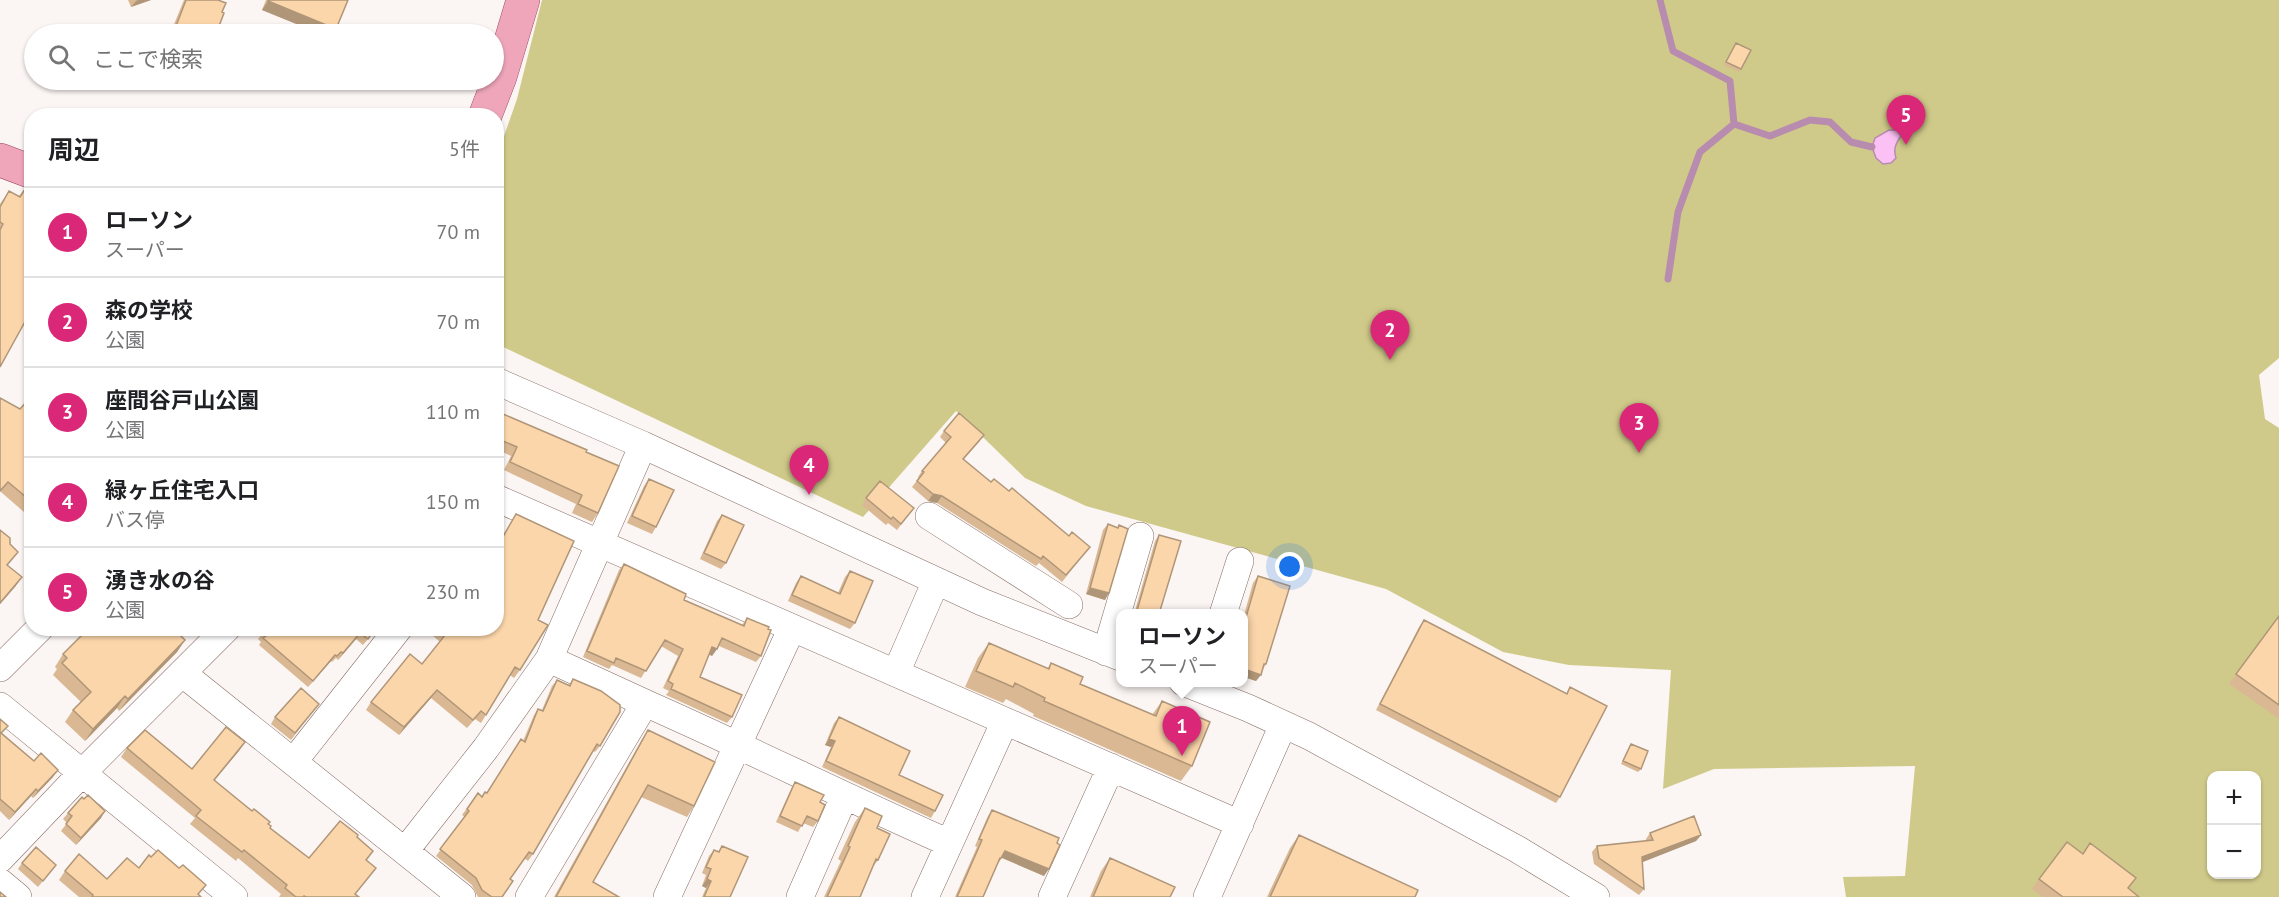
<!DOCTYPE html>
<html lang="ja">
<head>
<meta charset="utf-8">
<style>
	:root { --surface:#fff; --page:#f2f2f2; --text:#202124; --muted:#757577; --line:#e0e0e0; --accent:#db2777 }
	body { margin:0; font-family:"PT Sans","Noto Sans JP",sans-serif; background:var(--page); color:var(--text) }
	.controls { position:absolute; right:18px; bottom:18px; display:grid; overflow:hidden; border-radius:12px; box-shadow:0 2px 4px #0004 }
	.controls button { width:54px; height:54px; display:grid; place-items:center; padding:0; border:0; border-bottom:2px solid var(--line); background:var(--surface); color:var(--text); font:30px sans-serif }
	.you { position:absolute; left:1290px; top:567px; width:21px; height:21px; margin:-15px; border:4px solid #fff; border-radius:50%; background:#1a73e8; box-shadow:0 0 0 9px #1a73e833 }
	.badge { display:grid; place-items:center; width:39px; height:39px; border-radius:50%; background:var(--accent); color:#fff; font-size:20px; font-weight:700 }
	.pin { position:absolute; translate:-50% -50px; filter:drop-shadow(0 2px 3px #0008) }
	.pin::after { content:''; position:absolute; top:32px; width:21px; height:18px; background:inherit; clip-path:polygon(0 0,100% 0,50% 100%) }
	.popup { position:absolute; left:1116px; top:609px; width:132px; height:78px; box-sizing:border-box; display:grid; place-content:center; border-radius:12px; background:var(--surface); filter:drop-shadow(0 2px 4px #0005); font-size:20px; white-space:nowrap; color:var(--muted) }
	.popup b { font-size:22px; color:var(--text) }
	.popup::after { content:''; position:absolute; left:50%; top:100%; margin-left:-12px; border:12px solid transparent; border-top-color:var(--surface) }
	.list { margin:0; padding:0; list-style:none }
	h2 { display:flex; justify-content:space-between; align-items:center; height:78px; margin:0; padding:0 24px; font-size:26px }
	h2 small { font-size:20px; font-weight:400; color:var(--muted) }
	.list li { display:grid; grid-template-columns:39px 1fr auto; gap:18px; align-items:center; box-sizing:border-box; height:90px; padding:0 24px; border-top:2px solid var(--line) }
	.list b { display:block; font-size:22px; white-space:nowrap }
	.list p { margin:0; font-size:20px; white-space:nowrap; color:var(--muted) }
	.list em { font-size:20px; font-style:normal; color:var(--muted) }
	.icon { flex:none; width:33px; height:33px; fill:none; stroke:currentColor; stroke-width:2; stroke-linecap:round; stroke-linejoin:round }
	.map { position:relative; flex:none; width:2279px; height:897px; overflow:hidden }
	.search { position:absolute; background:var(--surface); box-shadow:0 2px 4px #0004; left:24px; top:24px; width:480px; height:66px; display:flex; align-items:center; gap:15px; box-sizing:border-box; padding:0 21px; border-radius:33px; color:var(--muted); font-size:22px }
	.panel { position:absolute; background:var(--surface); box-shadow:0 2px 4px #0004; left:24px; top:108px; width:480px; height:528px; border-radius:24px }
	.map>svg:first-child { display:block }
</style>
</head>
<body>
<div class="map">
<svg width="2279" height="897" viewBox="0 0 2279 897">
	<rect width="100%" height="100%" fill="#fbf5f3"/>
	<!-- green -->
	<path fill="#d0ca8a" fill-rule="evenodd" d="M542 0H2279V358L2259 375 2265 419 2279 428V897H1846L1843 877 1905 876 1915 766 1714 769 1663 789 1671 670 1569 665 1503 652 1386 589 1086 506 1025 478 956 411 863 517 497 344V156L517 99ZM2212 776H2256V874H2212Z"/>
	<!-- water -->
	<path fill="#fcc1f4" stroke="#b88caf" stroke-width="1.5" d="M1889 130H1897L1901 136C1896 143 1893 149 1896 158L1891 163 1883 164 1876 158 1872 147 1875 138Z"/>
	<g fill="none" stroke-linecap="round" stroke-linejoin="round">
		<!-- stream -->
		<path stroke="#b88caf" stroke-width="7" d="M1660 0 1673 51 1730 81 1734 124 1770 136 1810 120 1830 122 1851 142 1872 147
			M1668 279 1678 212 1700 152 1734 124"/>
		<defs>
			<path id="minor" d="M496 381 643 445 982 602 1120 657
				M496 498 1240 824
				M929 516 1069 605
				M1223 614 1240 561
				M1106 652 1140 536
				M0 668 40 628
				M182 673 462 897
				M896 673 936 581
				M1183 682 1248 708 1309 736 1517 849 1596 897
				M645 703C747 748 847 798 949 843
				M0 706 234 897
				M294 761 399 628
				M405 851 486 748 549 659 643 445
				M0 859 82 773 227 628
				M0 882 18 897
				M529 897 645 703 549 659
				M667 897 792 628
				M800 897 844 797
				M925 897 1005 721
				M1052 897 1111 767
				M1207 897 1283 725"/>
			<path id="major" d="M485 116 500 77 523 0
				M0 160 32 172"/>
		</defs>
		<!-- minor casing -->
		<use href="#minor" stroke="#876e66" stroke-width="28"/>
		<!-- major casing -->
		<use href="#major" stroke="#9e4b61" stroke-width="34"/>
		<!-- minor -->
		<use href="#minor" stroke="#fff" stroke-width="27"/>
		<!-- major -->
		<use href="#major" stroke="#efa6bb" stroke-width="33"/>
	</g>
	<!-- wall -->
	<path fill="#d9b893" d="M128 0H151L131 7Z
		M184 0H218L222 12 216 34H170Z
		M266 0H348L332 34H321L262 10Z
		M1736 43 1741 69 1739 72 1724 65Z
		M27 186 0 367V204L9 191 19 196Z
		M32 401V519L1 492 20 409Z
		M496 411 586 452 598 513 592 522 572 513 576 504 504 470 511 456 496 449Z
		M944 431 980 441 964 459 991 482 1009 491 1069 536 1090 547 1062 582 1039 563 1036 566 937 503 928 501 912 487 919 478 918 477 922 471 946 443 940 437Z
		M649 479 656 527 652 534 627 523 644 486Z
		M866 498 914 508 897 530 888 523 886 525 862 505Z
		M516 514 538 620 520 670 514 678 510 675 481 723 475 719 467 728 431 698 399 735 366 710 371 702 422 664 440 642 432 635 437 628H496V547Z
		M722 515 726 563 721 569 700 559 717 521Z
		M1108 524 1117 528 1119 525 1105 600 1086 594 1103 530Z
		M1159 535V614H1134L1155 541Z
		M624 564 684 600 742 625 747 618 761 656 756 662 719 646 712 656 709 654 700 677 732 717 727 723 666 695 669 691 663 688 678 656 661 646 641 678 612 665 609 669 583 657 619 570Z
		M850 571 855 623 850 629 788 601 796 583 801 576 838 593 845 577Z
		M1258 576 1266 664 1256 681 1244 677V615L1253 583Z
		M2279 616V719L2229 684Z
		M1424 620 1566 694 1570 687 1560 797 1556 803 1376 710 1419 627Z
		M267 628H377L363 645 356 639 338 660 336 658 332 662 331 661 308 687 259 645 261 642 258 639Z
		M185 640 177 652 119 711 117 708 85 741 65 722 73 710 81 702 53 675 57 669 55 667 63 654Z
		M989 643 1047 669 1051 663 1080 684 1152 715 1162 701 1192 766 1181 781 1033 716 1034 714 1006 699 1003 703 965 687 978 658Z
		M573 679 600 746 595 752 593 751 533 854 528 861 524 858 510 879 502 897H478L472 885 436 856 465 817 462 815 478 793 482 797 487 793 523 741 534 715 538 709 542 710 552 686 557 680 569 685Z
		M314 710 291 740 271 724 275 717Z
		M839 717 935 811 931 818 822 767 831 747 825 745 834 723Z
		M0 719 2 733 53 777 33 798 31 796 9 820 0 811Z
		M648 730 694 806 687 817 641 797 593 882 619 897H554L641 741Z
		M245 742 214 780 268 824 270 828 309 858 357 837 367 860 376 868 355 894 359 897H279L281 894 238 858 236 861 190 824 195 818 121 757 127 748 192 769Z
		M1631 744 1641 769 1638 772 1621 764Z
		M795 782 820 802 818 821 813 827 803 823 798 832 776 822 791 789Z
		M865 808 877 828 878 860 872 868 860 897H824L841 861 838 859 855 822Z
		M992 810 1044 876 1002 858 997 865 983 897H955L977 847 975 846 988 816Z
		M68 813 101 818 76 845 61 831 67 823 63 819Z
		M1650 833 1701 835 1696 841 1642 862 1644 889 1639 895 1594 864 1592 852 1597 846 1646 841V839Z
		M1299 835 1415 897H1267L1290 848Z
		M722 846 730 897H702L706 888 702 886 706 875 702 873 709 856 714 850 718 852Z
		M1110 858 1170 897H1090L1101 871Z
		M22 863 56 865 38 887 18 869Z
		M139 868 199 895 201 897H79L59 880 65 871 107 879Z
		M2039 879 2128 889 2139 897H2043L2032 889Z"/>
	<!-- shaded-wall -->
	<path fill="#b09678" d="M138 0H151L131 7 136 1Z
		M268 1 336 29 332 34H321L262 10Z
		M174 80H197L192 87Z
		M933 494 942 496 937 503 928 501Z
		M22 577 15 587 0 604V603Z
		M1090 588 1109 593 1105 600 1086 594Z
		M360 633 356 639 338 660 343 653Z
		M185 640 177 652 119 711 128 699Z
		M712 647 717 649 712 656 708 654Z
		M335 655 331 661 308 687 313 681Z
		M1244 669 1261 675 1256 681 1244 677Z
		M437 690 431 698 399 735 404 727Z
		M125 696 117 708 85 741 93 729Z
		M829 739 835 741 831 747 825 745Z
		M245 742 239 751 208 788 214 780Z
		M58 770 53 777 33 798 38 791Z
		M36 789 31 796 9 820 15 812Z
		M105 811 101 818 76 845 81 838Z
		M1701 835 1696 841 1638 864 1642 857Z
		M1005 851 1049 869 1044 876 1000 857Z
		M707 879 711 881 706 888 702 886Z"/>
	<!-- building -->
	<path fill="#fcd6ab" stroke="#b09678" stroke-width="1.5" d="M186 0H218L226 3 222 12 224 13 216 34H173Z
		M269 0H348L336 29 268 1Z
		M1736 43 1751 50 1741 69 1726 62Z
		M27 186 32 189V309L0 367V230L3 224 0 222V207L9 191 20 197Z
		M0 398 20 409 29 399 32 401V502L8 482 0 491Z
		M496 411 587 450 586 452 619 466 598 513 578 504 582 495 510 462 517 447 496 438Z
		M959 413 984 435 963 459 991 482 994 479 1009 491 1012 488 1069 536 1072 532 1090 547 1066 575 1043 556 1041 559 942 496 933 494 917 481 924 472 922 471 951 437 944 431Z
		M649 479 674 490 656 527 632 516Z
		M880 481 914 508 901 524 893 517 891 519 866 498Z
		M516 514 574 541 538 620 548 625 520 670 515 667 486 715 481 711 473 720 437 690 404 727 371 702 410 654 422 664 446 634 438 628H496V549Z
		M722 515 744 525 726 563 704 553Z
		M1108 524 1118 528 1119 525 1128 529 1109 593 1090 588Z
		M0 530 10 538V544L18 552 7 565 22 577 0 603Z
		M1159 535 1181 541 1159 614H1136Z
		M624 564 686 594 684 600 744 626 747 618 769 627 768 629 771 630 761 656 722 638 717 649 712 647 700 677 742 695 732 717 671 689 673 684 668 681 683 649 665 640 646 671 616 658 614 663 587 651Z
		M850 571 873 581 855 623 792 595 801 576 840 594Z
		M1258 576 1290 586 1266 664H1264L1261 675 1244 669V637L1245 630H1244V624Z
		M2279 616V705L2236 674Z
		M1424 620 1567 694 1570 687 1607 706 1560 797 1380 704Z
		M89 628H173L185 640 128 699 125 696 93 729 73 710 91 692 62 663 67 658 63 654Z
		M267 628H376L368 639 360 633 343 653 341 652 337 656 335 655 313 681 263 638 266 636 263 633Z
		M989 643 1049 669 1051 663 1083 677 1080 684 1156 716 1162 701 1210 722 1192 766 1044 701 1045 698 1015 683 1013 687 976 671Z
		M573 679 601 691 620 705V712L600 746 597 744 533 854 529 852 510 879 513 881 502 897H492L482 890 476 878 440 849 469 811 467 809 478 793 482 797 485 792 487 793 521 739 525 742 538 709 543 711 557 680 570 686Z
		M301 688 319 704 295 733 275 717Z
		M839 717 910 751 899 775 943 795 935 811 826 761 835 741 829 739Z
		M0 719 8 726 1 733 34 761 41 753 58 770 38 791 36 789 15 812 0 799Z
		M226 727 245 742 214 780 252 811 254 809 270 822 268 824 271 826 270 828 309 858 340 821 358 835 357 837 373 851 366 860 376 868 355 894 359 897H306L304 896 303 897H296L285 888 287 885 244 850 242 852 196 816 201 810 127 748 145 730 192 769Z
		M648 730 715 762 694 806 648 785 593 882 619 897H556Z
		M1631 744 1648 751 1641 769 1623 761Z
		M795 782 824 795 820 802 825 805 818 821 807 816 802 826 780 816Z
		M88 795 105 811 81 838 66 824 72 816 68 813 82 797 84 799Z
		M865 808 882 816 877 828 890 834 878 860 876 859 860 897H827L850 847 848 846Z
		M992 810 1059 838 1057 843 1060 845 1049 869 1005 851 1001 858H1000L983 897H957L982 840 979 839Z
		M1694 816 1701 835 1642 857 1644 889 1599 858 1597 846 1653 840 1650 833Z
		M1299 835 1418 890 1415 897H1270Z
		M2067 842 2083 854 2090 843 2136 878 2128 888 2139 897H2063L2039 879Z
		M722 846 748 857 730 897H704L711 881 707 879 711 869 706 867 714 850 719 852Z
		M36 847 56 865 43 881 22 863Z
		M158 850 179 868 183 865 206 885 198 894 201 897H92L93 895 65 871 79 854 107 879 127 858 139 868 149 855 151 857Z
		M1110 858 1175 887 1170 897H1093Z
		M0 892 6 897H0Z"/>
</svg>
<div class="controls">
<button>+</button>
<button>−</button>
</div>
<div class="you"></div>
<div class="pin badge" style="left:1182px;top:756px">1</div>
<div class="popup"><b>ローソン</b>スーパー</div>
<div class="pin badge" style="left:1390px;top:360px">2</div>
<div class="pin badge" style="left:1639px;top:453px">3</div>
<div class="pin badge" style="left:809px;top:495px">4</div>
<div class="pin badge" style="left:1906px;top:145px">5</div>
<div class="search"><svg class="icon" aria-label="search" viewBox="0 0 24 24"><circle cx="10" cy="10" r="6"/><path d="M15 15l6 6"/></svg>ここで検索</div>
<section class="panel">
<h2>周辺<small>5件</small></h2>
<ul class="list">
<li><span class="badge">1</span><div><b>ローソン</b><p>スーパー</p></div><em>70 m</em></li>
<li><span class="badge">2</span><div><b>森の学校</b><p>公園</p></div><em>70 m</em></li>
<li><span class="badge">3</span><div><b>座間谷戸山公園</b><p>公園</p></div><em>110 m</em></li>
<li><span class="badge">4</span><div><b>緑ヶ丘住宅入口</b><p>バス停</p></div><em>150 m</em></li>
<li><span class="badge">5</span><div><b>湧き水の谷</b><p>公園</p></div><em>230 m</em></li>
</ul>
</section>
</div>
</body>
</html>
